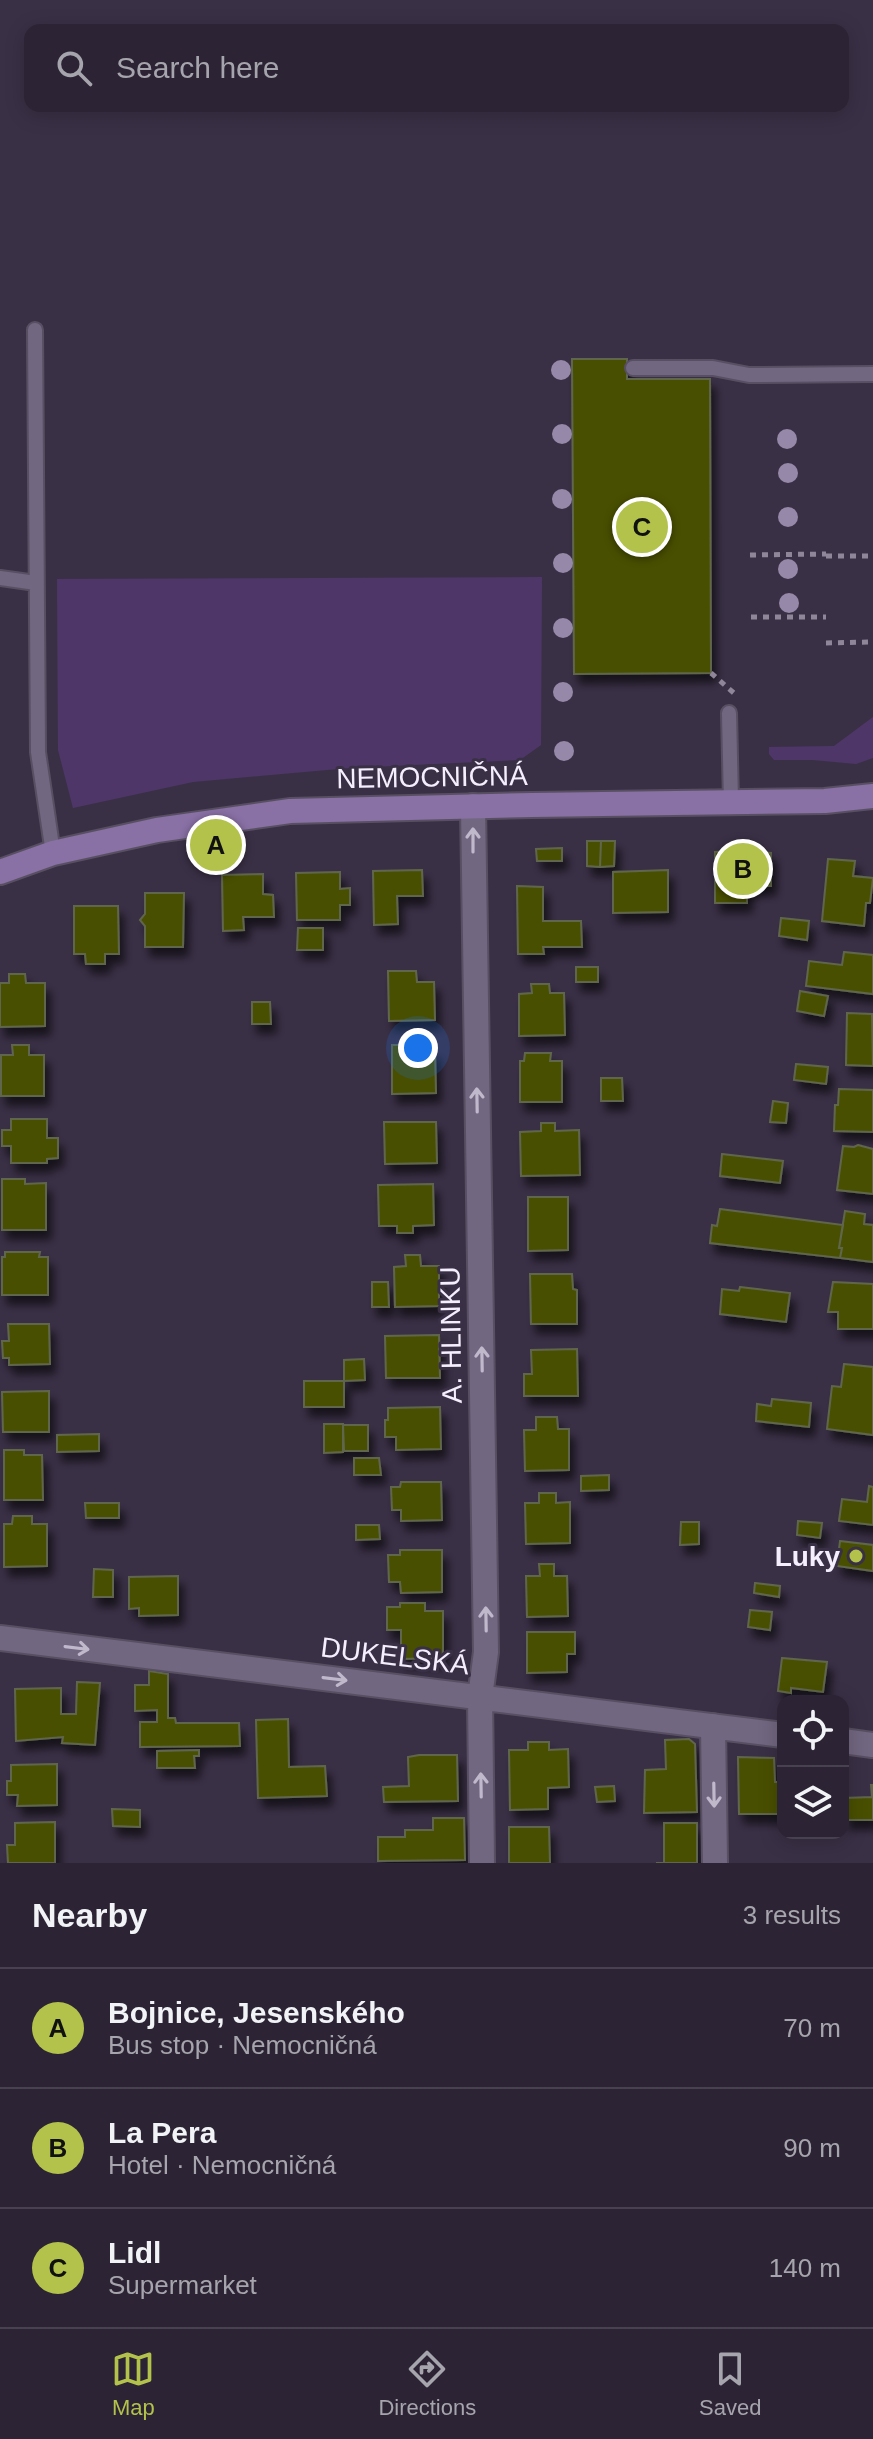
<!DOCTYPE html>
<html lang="en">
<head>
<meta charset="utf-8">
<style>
	:root { --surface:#2c2434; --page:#342c3c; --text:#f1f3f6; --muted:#a6a4ac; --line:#48414f; --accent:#b3c24b }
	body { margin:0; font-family:Helvetica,sans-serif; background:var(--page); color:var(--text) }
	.controls { position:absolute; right:24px; bottom:24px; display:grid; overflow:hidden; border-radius:16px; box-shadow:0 4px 20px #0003 }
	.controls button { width:72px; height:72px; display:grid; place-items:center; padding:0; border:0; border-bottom:2px solid var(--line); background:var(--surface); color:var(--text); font:40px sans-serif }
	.you { position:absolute; left:418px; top:1048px; width:28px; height:28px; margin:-20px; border:6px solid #fff; border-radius:50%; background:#1a73e8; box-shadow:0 0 0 12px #1a73e833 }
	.badge { display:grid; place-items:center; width:52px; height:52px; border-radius:50%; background:var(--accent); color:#111; font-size:26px; font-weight:700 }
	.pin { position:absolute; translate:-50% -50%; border:4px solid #fff; box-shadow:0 2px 8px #0006 }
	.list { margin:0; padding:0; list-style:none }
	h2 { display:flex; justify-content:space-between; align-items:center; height:104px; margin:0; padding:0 32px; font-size:34px }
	h2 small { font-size:26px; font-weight:400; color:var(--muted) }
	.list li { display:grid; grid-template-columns:52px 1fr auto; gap:24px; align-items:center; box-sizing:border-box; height:120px; padding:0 32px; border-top:2px solid var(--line) }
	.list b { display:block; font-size:30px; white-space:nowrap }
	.list p { margin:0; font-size:26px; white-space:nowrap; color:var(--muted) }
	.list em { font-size:26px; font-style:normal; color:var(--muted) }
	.icon { flex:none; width:44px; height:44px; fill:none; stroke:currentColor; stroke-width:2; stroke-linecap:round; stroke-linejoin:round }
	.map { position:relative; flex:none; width:873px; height:1863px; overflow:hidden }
	.search { position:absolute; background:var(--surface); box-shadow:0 4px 20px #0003; left:24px; right:24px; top:24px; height:88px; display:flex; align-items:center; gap:20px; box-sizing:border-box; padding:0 28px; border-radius:16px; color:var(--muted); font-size:30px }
	.sheet { height:464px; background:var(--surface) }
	nav { display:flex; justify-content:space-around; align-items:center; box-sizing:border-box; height:112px; border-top:2px solid var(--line); background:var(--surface); font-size:22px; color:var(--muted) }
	nav a { display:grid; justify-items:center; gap:4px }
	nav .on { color:var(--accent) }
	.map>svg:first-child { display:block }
</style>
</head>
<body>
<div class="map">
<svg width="873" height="1863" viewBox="0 0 873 1863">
	<defs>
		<filter id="shadow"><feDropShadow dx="5" dy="9" stdDeviation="4" flood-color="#0009"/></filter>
	</defs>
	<rect width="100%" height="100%" fill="#3a3046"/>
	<!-- green -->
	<path fill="#4e3768" d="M542 577 541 745 520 760 349 768 193 782 73 808 58 750 57 579Z
		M873 717V758L856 764 813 760H774L769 754V747L834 746Z"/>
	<!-- building -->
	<path fill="#485001" stroke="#61664b" stroke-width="2" filter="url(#shadow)" d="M572 359H627V379H710L711 673 574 674Z
		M587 841H601L600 867 587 866Z
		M601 841H615L614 866 600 867Z
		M562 848V861H537L536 849Z
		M739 851 771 853V886H747V903H715V852Z
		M828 859 855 861 853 876 873 878 870 903H866L864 926 822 921Z
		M422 870 423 896H397L398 924 374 925 373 871Z
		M668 870V912L613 913V872Z
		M340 872V889L350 888V905H340V920H297L296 873Z
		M263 874V894L273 895 274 917H243L244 930 223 931 222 875Z
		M517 886 543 887V921H581L582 947H543L544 954H518Z
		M145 893H184L183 947H145V926L140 920 145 914Z
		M74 906H118L119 954H105V964H86L85 954H74Z
		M781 918 809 921 807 940 779 936Z
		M298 928H323V950H297Z
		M844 952 873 955V994L806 986 809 961 842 965Z
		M576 967H598V982H576Z
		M388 971H416L417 982H434L435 1020 389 1021Z
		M9 974H25L26 983H45V1026L0 1027V983H9Z
		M531 984H549L550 993H564L565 1035 519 1036V994L532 993Z
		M800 991 828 996 824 1016 797 1011Z
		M252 1002H270L271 1024H252Z
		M847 1013 872 1014 873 1066 846 1065Z
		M12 1045H29V1055H44V1096H1V1055H13Z
		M392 1045H415V1051H435L436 1093 392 1094Z
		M525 1053H551L550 1061H562V1102H520V1061H524Z
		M796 1064 828 1067 826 1084 794 1080Z
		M601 1078H622L623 1101H601Z
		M839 1089 873 1090V1132L834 1131 835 1105H838Z
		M773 1101 788 1103 786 1123 770 1122Z
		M11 1119H47V1138H58V1158L47 1159V1163H11V1146H2V1130H11Z
		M384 1122H436L437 1163 385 1164Z
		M541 1123H555V1131L579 1130 580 1175 521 1176 520 1132 541 1131Z
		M858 1145 873 1149V1194L837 1190 843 1146 854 1147Z
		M722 1154 783 1161 780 1183 720 1176Z
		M2 1179H25V1184L46 1183V1230H2Z
		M433 1184 434 1225 413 1226V1233H397V1226H379L378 1185Z
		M528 1197H568V1250L528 1251Z
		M720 1209 843 1225 839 1248H842L840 1258 710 1243 712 1225 717 1226Z
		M845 1211 865 1214 864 1224 873 1225V1262L840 1258 842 1248H839Z
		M5 1252H40L39 1257H48V1295H2V1257H5Z
		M405 1255H420L421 1266H439V1306L395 1307 394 1267 406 1266Z
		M530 1274H572L573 1289 577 1290V1324H531Z
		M372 1282H388L389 1307H372Z
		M833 1282 873 1284V1329H838V1312H828Z
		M740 1287 790 1293 786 1322 720 1314 722 1289 739 1291Z
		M8 1324H49L50 1364 9 1365V1358H3L2 1341H9Z
		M439 1335 440 1378H386L385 1336Z
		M577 1349 578 1396H524V1374H532L531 1350Z
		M364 1359 365 1380 344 1381V1360Z
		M844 1364 873 1367V1435L827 1429 832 1386 841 1387Z
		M304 1381H344V1407H304Z
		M49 1391V1432H3L2 1392Z
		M772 1399 811 1403 809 1427 756 1421 757 1404 771 1406Z
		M440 1407 441 1449 396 1450V1437H385V1420H388V1408Z
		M536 1417H557L558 1429H569V1470L525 1471 524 1430H536Z
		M324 1424H343V1452L324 1453Z
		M343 1425H368V1451H344Z
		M99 1434V1451L57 1452V1435Z
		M4 1450H24V1455H42L43 1500H4Z
		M354 1458H379L381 1475H354Z
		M609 1475V1490L581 1491V1476Z
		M401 1482H441L442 1520 401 1521V1510H392L391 1487H400Z
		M869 1486 873 1487V1525L839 1521 842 1499 867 1502Z
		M539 1493H556V1503L570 1502V1543L526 1544 525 1503H539Z
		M85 1503H119V1518H86Z
		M13 1516H32V1524H47V1566L4 1567V1524H12Z
		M798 1521 822 1523 820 1538 797 1535Z
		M681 1522H699V1544L680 1545Z
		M356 1525H379L380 1539 356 1540Z
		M840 1541 873 1545V1571L837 1566Z
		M400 1550H442V1592L401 1593 400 1582H389L388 1555H400Z
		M539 1564H554V1576H567L568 1616 527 1617 526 1576H540Z
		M94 1569 113 1570V1597H93Z
		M178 1576V1615L139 1616V1608L129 1609V1577Z
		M755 1583 780 1586 779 1597 754 1593Z
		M400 1603H425V1611H443V1658L401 1659V1630H387V1607H400Z
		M750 1610 772 1612 770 1630 748 1627Z
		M527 1632H575V1654H567V1672L527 1673Z
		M782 1658 827 1662 823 1692 791 1688V1693L778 1691Z
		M149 1671 168 1674V1718H175L176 1723H239L240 1746 140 1747V1722H157V1710L135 1711V1685H149Z
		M77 1682 100 1683 95 1745 62 1743 63 1737 16 1741 15 1689 61 1688V1714H76Z
		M288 1719 289 1767 325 1766 327 1796 258 1798 256 1720Z
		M689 1739 695 1744 697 1812 644 1813 645 1770 666 1769 665 1740Z
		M528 1742H549V1750L568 1749 569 1787 548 1788V1809L510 1810 509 1750H528Z
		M199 1750V1756H194L195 1768H157V1751Z
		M419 1755H457L458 1801 384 1802 383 1787 409 1786 408 1757Z
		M738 1757 774 1758 775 1782H783V1814H739Z
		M57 1764V1805L17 1806 18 1795H7V1781H11V1765Z
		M871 1785H873V1820H845L844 1798 872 1797Z
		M614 1786 615 1801 597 1802 595 1787Z
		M112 1809 140 1810V1827L113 1826Z
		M433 1818H464L465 1860 378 1861V1837H405V1830H433Z
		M55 1822V1863H8L7 1845H15V1823Z
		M664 1823H697V1863H656H664Z
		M509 1827H549L550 1863H509Z"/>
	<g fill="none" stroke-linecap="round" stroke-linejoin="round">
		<defs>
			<path id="lane" d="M35 330 38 752 53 853
				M633 368H713L749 375 873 374
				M0 578 36 583
				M729 713 731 802"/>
			<path id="street" d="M473 806 486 1652 480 1697 482 1863
				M0 1638 783 1735
				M713 1726 715 1863
				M843 1741 873 1745"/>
			<path id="secondary" d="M0 872 53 853 157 830 290 811 532 805 825 801 873 796"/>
		</defs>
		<!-- lane casing -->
		<use href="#lane" stroke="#585062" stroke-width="18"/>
		<!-- street casing -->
		<use href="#street" stroke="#585062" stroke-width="28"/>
		<!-- secondary casing -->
		<use href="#secondary" stroke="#585062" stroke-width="28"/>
		<!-- path -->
		<path stroke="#8f8799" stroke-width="5" stroke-dasharray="6 6" stroke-linecap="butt" d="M750 555 826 554
			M826 556H873
			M751 617H826
			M826 643 873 642
			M711 673 735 694"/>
		<!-- lane -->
		<use href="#lane" stroke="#726780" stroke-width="14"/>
		<!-- street -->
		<use href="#street" stroke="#726780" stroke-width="24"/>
		<!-- secondary -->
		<use href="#secondary" stroke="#8970a5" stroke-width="24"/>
	</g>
	<!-- trees -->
	<g fill="#9688a8">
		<circle cx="561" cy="370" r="10"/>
		<circle cx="562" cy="434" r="10"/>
		<circle cx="787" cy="439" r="10"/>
		<circle cx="788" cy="473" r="10"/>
		<circle cx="562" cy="499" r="10"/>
		<circle cx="788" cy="517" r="10"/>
		<circle cx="563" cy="563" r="10"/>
		<circle cx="788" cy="569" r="10"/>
		<circle cx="789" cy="603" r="10"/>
		<circle cx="563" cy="628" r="10"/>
		<circle cx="563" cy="692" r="10"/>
		<circle cx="564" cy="751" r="10"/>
	</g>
	<!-- one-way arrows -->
	<defs><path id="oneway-shaft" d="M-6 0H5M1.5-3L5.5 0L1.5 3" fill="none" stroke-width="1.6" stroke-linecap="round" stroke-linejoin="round" transform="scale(2)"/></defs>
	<g stroke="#c0b8cb">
		<use href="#oneway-shaft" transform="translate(473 840) rotate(-90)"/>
		<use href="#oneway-shaft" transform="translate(477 1100) rotate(-91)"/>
		<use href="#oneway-shaft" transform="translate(482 1359) rotate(-91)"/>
		<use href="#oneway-shaft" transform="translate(486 1619) rotate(-91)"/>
		<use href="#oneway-shaft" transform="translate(77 1648) rotate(7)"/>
		<use href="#oneway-shaft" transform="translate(335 1679) rotate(7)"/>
		<use href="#oneway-shaft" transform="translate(481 1785) rotate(-91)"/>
		<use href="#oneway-shaft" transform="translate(714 1795) rotate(89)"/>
	</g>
	<!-- markers -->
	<circle fill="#b3c24b" stroke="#3a3046" stroke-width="3" cx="856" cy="1556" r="8"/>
	<g text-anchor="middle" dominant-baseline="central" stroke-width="6" stroke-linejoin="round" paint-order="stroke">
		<!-- street labels -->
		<g font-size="28" fill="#f4eefd" stroke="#3a3046">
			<text transform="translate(432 777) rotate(-1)">NEMOCNIČNÁ</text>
			<text transform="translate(451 1335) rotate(-91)">A. HLINKU</text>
			<text transform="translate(395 1656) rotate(7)">DUKELSKÁ</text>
		</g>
		<!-- poi labels -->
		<g font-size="28" font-weight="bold" fill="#f4eefd" stroke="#3a3046" text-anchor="end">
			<text x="840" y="1556">Luky</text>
		</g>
	</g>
</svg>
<div class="controls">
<button><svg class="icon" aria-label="locate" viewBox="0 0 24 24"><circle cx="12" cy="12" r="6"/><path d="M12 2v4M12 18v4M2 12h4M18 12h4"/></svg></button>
<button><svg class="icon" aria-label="layers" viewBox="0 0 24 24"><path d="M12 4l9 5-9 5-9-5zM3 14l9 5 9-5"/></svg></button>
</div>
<div class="you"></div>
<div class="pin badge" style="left:216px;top:845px">A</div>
<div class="pin badge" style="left:743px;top:869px">B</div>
<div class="pin badge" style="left:642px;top:527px">C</div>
<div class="search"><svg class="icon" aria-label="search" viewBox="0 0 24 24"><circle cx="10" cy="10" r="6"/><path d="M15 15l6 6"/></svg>Search here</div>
</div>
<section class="sheet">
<h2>Nearby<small>3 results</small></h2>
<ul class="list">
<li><span class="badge">A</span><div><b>Bojnice, Jesenského</b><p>Bus stop · Nemocničná</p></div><em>70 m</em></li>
<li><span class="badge">B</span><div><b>La Pera</b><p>Hotel · Nemocničná</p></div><em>90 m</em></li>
<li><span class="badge">C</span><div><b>Lidl</b><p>Supermarket</p></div><em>140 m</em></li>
</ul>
</section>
<nav>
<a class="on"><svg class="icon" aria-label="map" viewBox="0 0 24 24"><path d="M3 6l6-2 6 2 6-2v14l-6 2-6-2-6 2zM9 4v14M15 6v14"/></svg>Map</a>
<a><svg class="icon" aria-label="directions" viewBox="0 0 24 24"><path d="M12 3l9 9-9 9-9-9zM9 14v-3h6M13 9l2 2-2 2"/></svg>Directions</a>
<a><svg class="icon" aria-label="saved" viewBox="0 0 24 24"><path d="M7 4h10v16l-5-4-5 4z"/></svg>Saved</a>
</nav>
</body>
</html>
